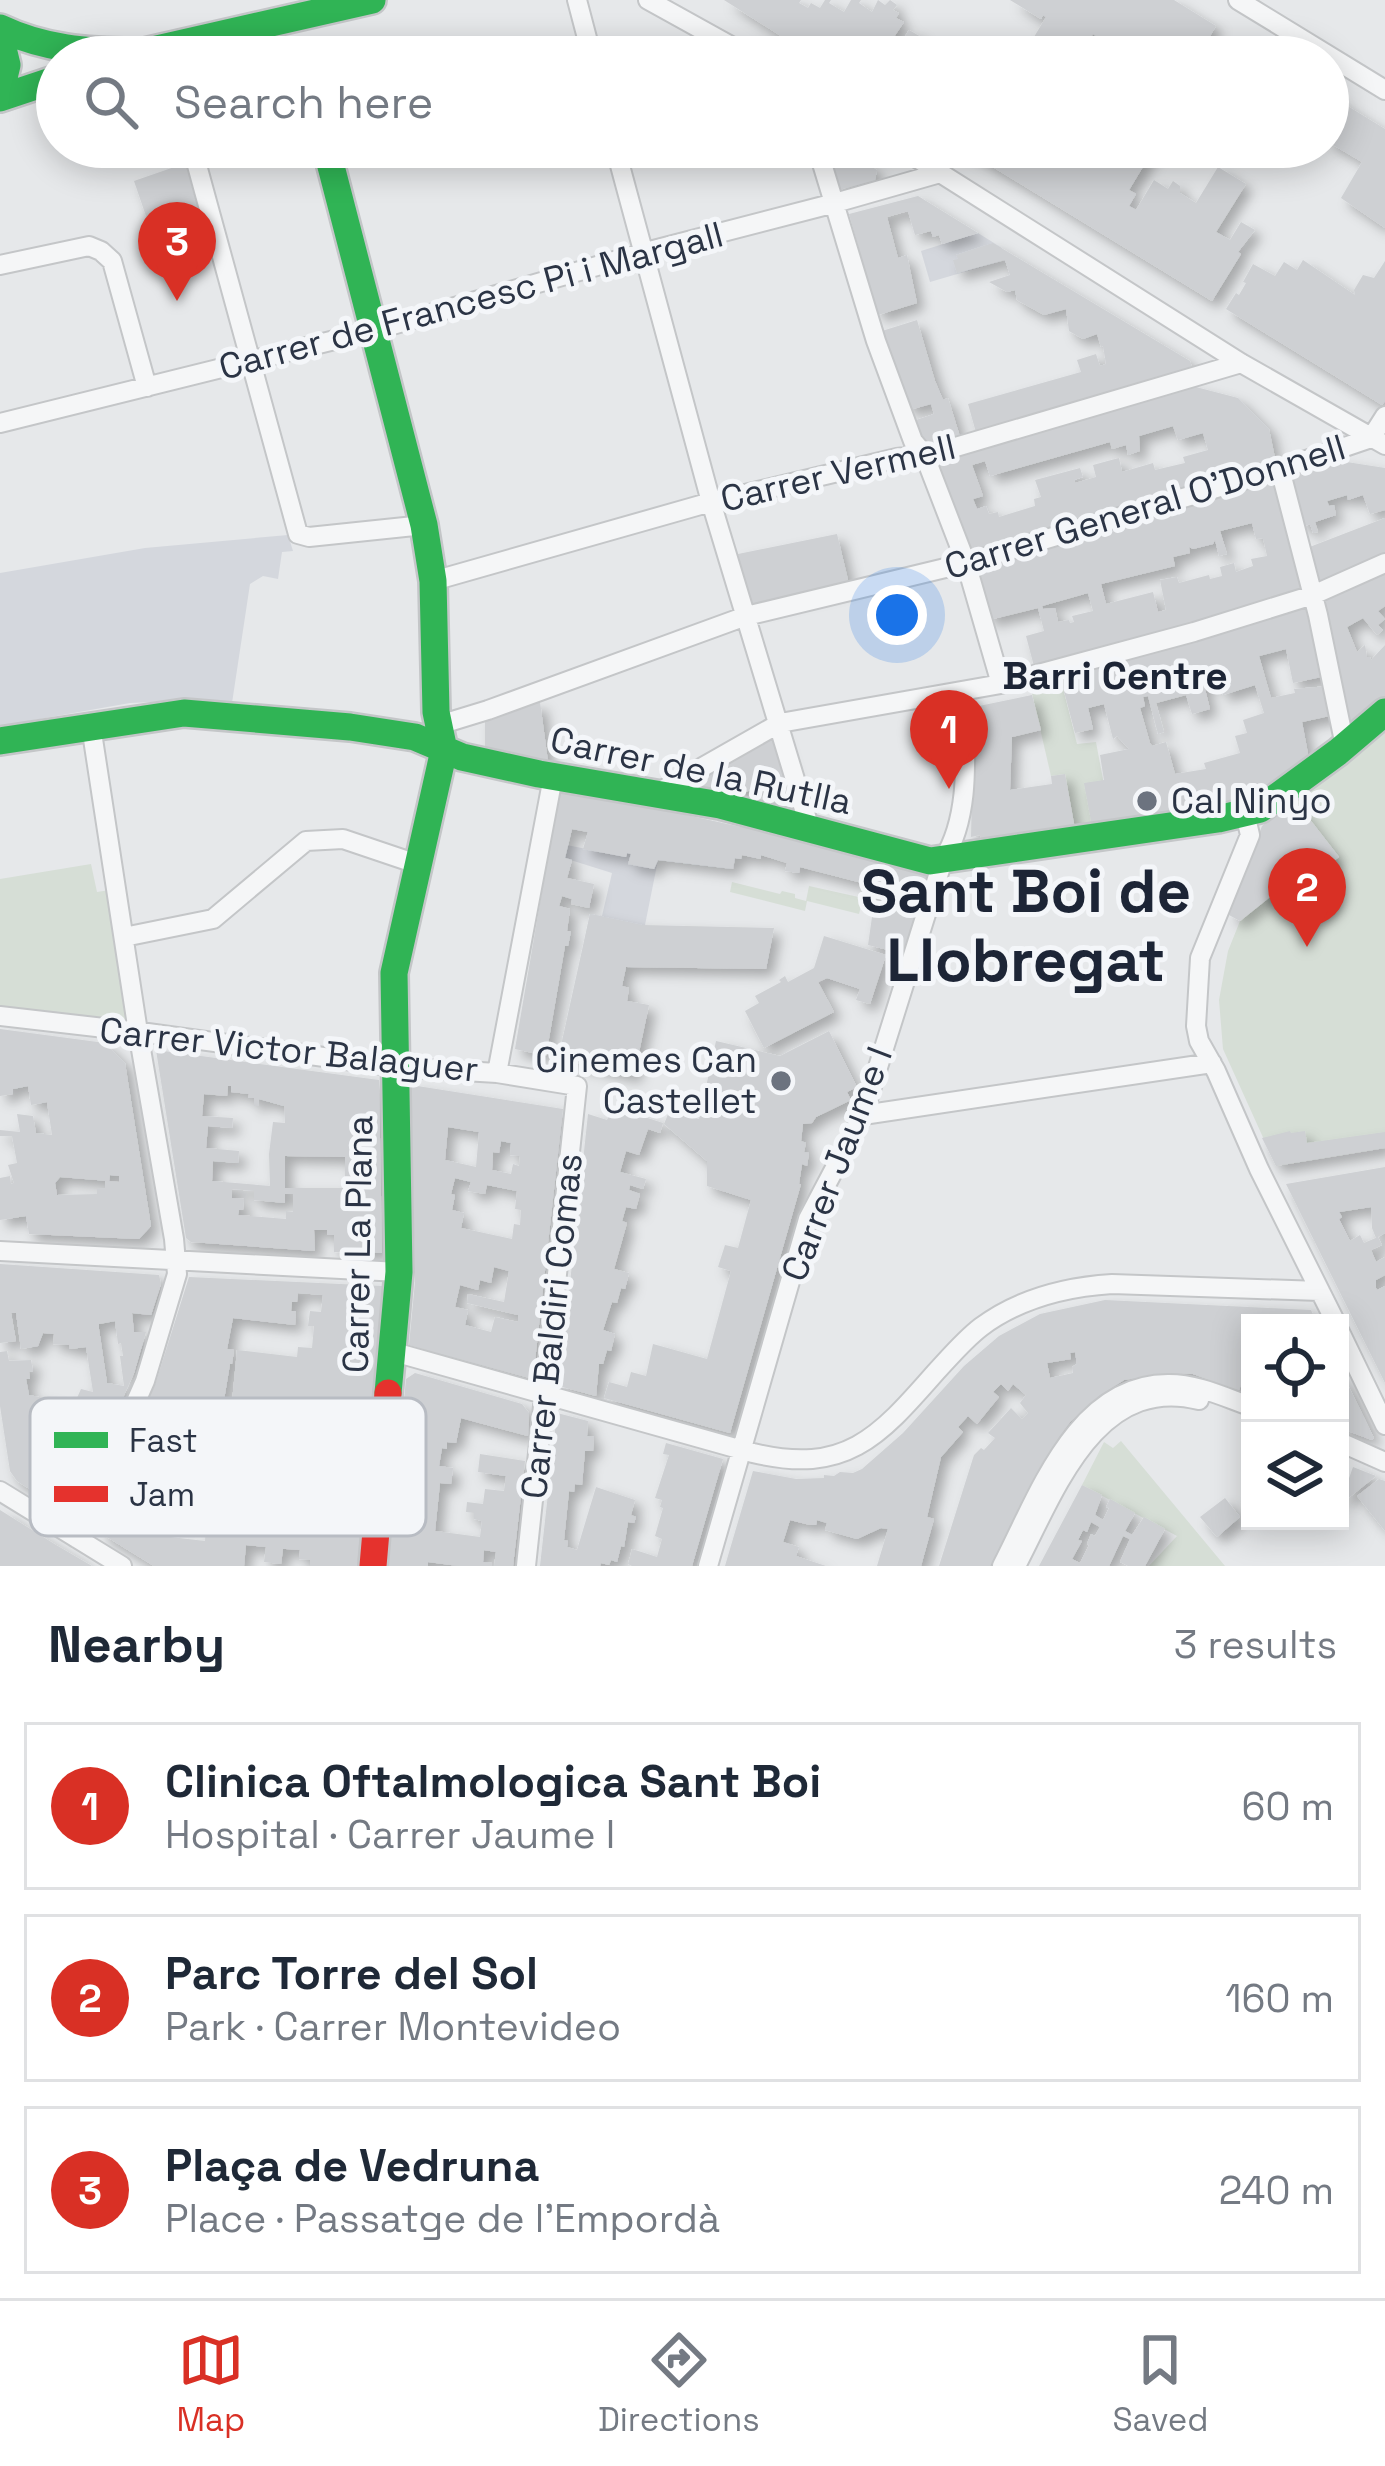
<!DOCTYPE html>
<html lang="en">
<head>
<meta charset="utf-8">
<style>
	:root { --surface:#fff; --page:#f6f6f7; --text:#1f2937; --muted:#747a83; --line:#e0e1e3; --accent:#d93025 }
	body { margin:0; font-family:"Space Grotesk",sans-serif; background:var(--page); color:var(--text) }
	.controls { position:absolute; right:36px; bottom:36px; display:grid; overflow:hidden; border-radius:0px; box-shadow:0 6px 30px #0003 }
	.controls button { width:108px; height:108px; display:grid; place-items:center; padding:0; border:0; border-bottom:3px solid var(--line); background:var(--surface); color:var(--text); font:60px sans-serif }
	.you { position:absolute; left:897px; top:615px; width:42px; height:42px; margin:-30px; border:9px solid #fff; border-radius:50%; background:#1a73e8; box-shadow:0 0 0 18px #1a73e833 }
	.badge { display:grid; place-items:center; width:78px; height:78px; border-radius:50%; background:var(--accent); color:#fff; font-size:39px; font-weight:700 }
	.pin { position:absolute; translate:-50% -99px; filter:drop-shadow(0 3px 6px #0008) }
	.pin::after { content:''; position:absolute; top:63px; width:42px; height:36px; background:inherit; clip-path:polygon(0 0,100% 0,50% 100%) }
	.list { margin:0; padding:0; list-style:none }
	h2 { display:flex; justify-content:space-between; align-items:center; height:156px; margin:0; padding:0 48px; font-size:51px }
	h2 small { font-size:39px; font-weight:400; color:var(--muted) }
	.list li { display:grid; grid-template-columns:78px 1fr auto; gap:36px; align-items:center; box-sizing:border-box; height:168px; margin:0 24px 24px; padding:0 24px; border:3px solid var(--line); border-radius:0px }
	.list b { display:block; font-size:45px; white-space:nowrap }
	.list p { margin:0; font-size:39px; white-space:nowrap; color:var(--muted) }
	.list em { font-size:39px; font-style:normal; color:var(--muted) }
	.icon { flex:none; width:66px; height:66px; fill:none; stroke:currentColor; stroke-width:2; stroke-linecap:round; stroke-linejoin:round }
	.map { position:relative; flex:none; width:1385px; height:1566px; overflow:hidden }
	.search { position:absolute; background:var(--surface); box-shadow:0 6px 30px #0003; left:36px; right:36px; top:36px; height:132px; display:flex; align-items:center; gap:30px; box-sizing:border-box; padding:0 42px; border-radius:66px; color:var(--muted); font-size:45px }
	.sheet { height:732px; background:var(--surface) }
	nav { display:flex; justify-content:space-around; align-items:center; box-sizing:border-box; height:168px; border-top:3px solid var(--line); background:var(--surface); font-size:33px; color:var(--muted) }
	nav a { display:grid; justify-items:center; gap:6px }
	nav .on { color:var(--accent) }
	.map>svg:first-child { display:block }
</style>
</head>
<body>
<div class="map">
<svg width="1385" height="1566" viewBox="0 0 1385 1566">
	<defs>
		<filter id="shadow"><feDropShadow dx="7" dy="7" stdDeviation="6" flood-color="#0004"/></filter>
	</defs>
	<rect width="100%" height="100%" fill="#e6e8ea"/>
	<!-- built -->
	<path fill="#d4d7dd" d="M978 233 1002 248 1005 260 930 282 921 251Z
		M288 535 293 551 282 552 278 579 263 576 250 584 232 703 198 700 130 703 0 726V573L145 548Z
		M640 805 740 827 733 869 658 860 645 925 584 943 590 914 602 916 612 873 545 852 547 841 626 857Z"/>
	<!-- green -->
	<path fill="#d6ded6" d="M1060 676 1077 744 1096 742 1111 823 1075 829 1065 774 1051 776 1030 685Z
		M1385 724V1148L1276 1166 1223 1049 1219 1000 1228 951 1240 921 1290 881 1315 912 1332 898 1314 876 1339 857 1294 799Z
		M91 864 97 892 110 890 133 1027 0 1011V879Z
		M732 882 780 894 782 891 795 894V898L806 901 809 886 863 898 859 914 807 901 805 911 730 892Z
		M1121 1441 1225 1566H1149L1177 1536 1082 1485 1104 1442 1113 1448Z"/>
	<!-- building -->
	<path fill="#ced0d3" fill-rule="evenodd" filter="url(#shadow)" d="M724 0H801L799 3 808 8 811 3 820 8 825 0H831L829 3 844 12 851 0H861L859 3 872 12 878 0 885 5 890 0 897 5 893 10 899 13 896 18 904 22 886 49 894 54 909 30 921 37 909 57H814Z
		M1010 0H1174L1216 26 1206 43 1197 37 1191 46 1201 51 1197 57H1098L1107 43 1093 34 1087 44 1074 36 1060 57H1022L1046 17 1043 15 1041 19Z
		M1328 94 1385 129V228L1341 198 1362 162 1328 142Z
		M838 147 877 170 875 180 839 190 826 149Z
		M960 147H1041L1047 151 1049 147H1080L1079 150 1092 158 1099 148 1119 160 1127 147H1155L1129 190 1136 194 1129 206 1136 210 1154 180 1168 189 1173 181 1180 186V193L1196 203 1218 167 1246 184 1216 232 1230 240 1241 222 1255 230 1238 252 1241 254 1212 301Z
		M186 163 201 215 159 229 155 216 147 219 134 181Z
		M918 196 978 233 942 244 939 235 933 237 931 231 915 235 908 211 887 217 898 258 907 255 917 303 878 315 849 214Z
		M993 243 1190 361 1193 370 977 436 968 404 1081 372 1077 360 1096 354 1100 366 1106 364 1103 346 1101 347 1097 334 1083 339 1069 331 1066 309 1044 315 1017 300 1015 290 1007 292 989 282 1010 275 1005 260 957 273 953 260 958 259 956 255Z
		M1303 260 1355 295 1354 290 1363 275 1374 278 1385 261V401L1382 405 1226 309 1236 293 1239 295 1246 283 1243 282 1253 264 1275 276 1284 262 1297 270Z
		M917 320 935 381 943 400 948 398 961 440 930 449 919 436 913 421 934 414 931 404 909 410 882 331Z
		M1192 386 1238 398 1269 429 1275 458 1261 467 971 554 934 459ZM1173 426 1178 440 1203 433 1208 450 1183 457 1185 463 1155 470 1153 463 1122 472 1119 458 1115 459 1093 465 1096 477 1075 483 1074 480 1083 477 1080 468 1035 480 1041 497 1034 499 1035 506 999 517 998 512 989 514 986 506 977 509 973 499 983 496 972 465 985 461 990 476 1110 442 1112 449 1126 445 1128 455 1140 451 1139 436Z
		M1334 460 1385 468V510L1370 514 1363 495 1348 500 1347 495 1327 501 1329 506 1334 505 1336 515 1315 522 1318 532 1313 533 1310 524 1302 527 1290 473Z
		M1275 477 1301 589 1245 606 1246 609 1035 670 1026 636 1044 631 1038 608 989 620 974 568ZM1252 523 1256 539 1263 538 1267 556 1251 559 1253 566 1236 572 1234 563 1220 567 1222 576 1210 579 1209 575 1179 583 1177 577 1160 580 1166 610 1158 612 1153 592 1106 604 1101 584 1175 566 1173 557 1190 553 1189 547 1193 549 1213 544 1215 540 1219 556 1227 554 1220 531ZM1088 593 1093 611 1072 616 1074 622 1070 623 1069 620 1058 622 1055 608 1043 609 1042 606Z
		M1385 518V556L1316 585 1307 548Z
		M837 534 849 584 751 606 738 554Z
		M1385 572V606L1378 611 1385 619 1378 625 1383 630 1377 635 1363 618 1347 627 1357 652 1365 645 1367 657H1370L1371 660 1385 645V698L1349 732 1320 600Z
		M1309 604 1326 676 1293 683 1286 649 1259 656 1271 698 1295 693 1294 689 1328 686 1334 715 1302 722 1309 759 1253 798 1216 807 1092 826 1084 783 1104 780 1100 755 1129 749 1117 736 1113 739 1104 704 1088 708 1093 729 1075 733 1060 676ZM1218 680 1223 695 1255 685 1264 713 1243 720 1247 733 1235 736 1240 753 1204 763 1206 769 1175 774 1166 742 1152 746 1150 743 1140 708 1145 706 1143 697 1148 696 1158 734 1164 732 1156 703 1186 695 1192 714 1210 709 1204 685Z
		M1032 695 1041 730 1012 737 1010 790 1052 784 1051 776 1065 774 1075 829 982 842 980 835 971 837 974 707Z
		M540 702 549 769 485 752V717Z
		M777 733 801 811 791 814 785 796 769 801 763 785 736 796 692 792 690 782Z
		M559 785 641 800 640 805 740 827 741 819 928 870 904 954 868 945 873 910 879 909 883 896 864 891 866 884 800 867 799 873 785 871 787 863 761 855V859L742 855 741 859 735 858 733 869 658 860 654 869 628 864 631 854 627 853 626 857 583 849 588 832 572 829 565 858 572 860 567 878 594 884 589 908 571 904 572 899 562 896 559 906 570 909 567 931H571L568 946H565L546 1056 515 1049 545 874 540 873Z
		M1294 799 1339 857 1314 876 1333 899 1315 912 1290 881 1240 921 1229 915 1262 826Z
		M590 914 642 925 774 928 766 969 626 967 622 986 629 988 627 1001 649 1005 634 1076 558 1059Z
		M824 936 886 955 870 1004 856 1000 860 989 827 978 818 982 834 1012 764 1048 745 1011 759 1003 755 996 781 982 779 980 785 976 788 982 814 968Z
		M0 1029 105 1043 125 1063 151 1226 139 1239 29 1234 26 1216 0 1220V1178L10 1176 11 1184 14 1183 8 1165 17 1163 12 1136H0V1130L20 1132 17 1114 33 1116 36 1133 52 1135 47 1102 31 1105 28 1086 13 1089V1094L0 1096ZM110 1175 119 1176V1182L105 1181V1188H97V1194L57 1195 55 1183 60 1177 109 1181Z
		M829 1031 857 1087 847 1092 851 1100 816 1117 812 1123 803 1124 801 1141 806 1143 804 1152 809 1153 807 1166 802 1164 799 1184H801L730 1433 604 1398 609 1382 627 1387 631 1372 646 1376 653 1344 707 1359 731 1271 718 1267 725 1245 738 1248 751 1200 707 1186V1161L664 1124 669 1112 699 1119 716 1041 780 1056Z
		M156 1050 379 1080 382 1253 334 1252V1235H327V1230H314L315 1251 191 1242 186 1238ZM228 1086H231V1092L249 1094 248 1098H254V1106H259V1099L284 1106 285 1123 273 1122 269 1154 270 1186 212 1181 213 1161 238 1163 239 1151 206 1148 208 1126 232 1128 233 1118 202 1116 204 1094 227 1096ZM285 1156 345 1157V1188H285ZM232 1189 254 1191V1200L285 1203V1194H293V1212L286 1211V1219L238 1215 239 1210H243L244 1199 232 1198Z
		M411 1085 563 1109 533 1379 409 1345 415 1282ZM448 1127 479 1132 476 1167 445 1160ZM501 1141 511 1143 510 1155 520 1156 519 1166 513 1164 511 1174 492 1170 493 1152 499 1153ZM455 1178 471 1182 468 1191 485 1194 487 1185 517 1191 515 1209 521 1210 520 1225 514 1224 512 1239 461 1228 464 1213 452 1210 455 1195 451 1194ZM494 1267 509 1271 504 1302 468 1294 467 1303 518 1315V1322L495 1317 491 1332 465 1325 468 1310 455 1307 460 1285 478 1290 480 1280 491 1283Z
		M611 1111 623 1116 626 1111 663 1123 660 1133 648 1129 639 1155 626 1151 620 1172 646 1179 643 1189 630 1185 629 1190 640 1194 636 1209 626 1207 622 1221 627 1223 614 1269 629 1273 625 1289 621 1288 617 1303 612 1302 603 1330 615 1334 611 1351 607 1350 603 1364H599L596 1396 559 1386 588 1114 607 1120Z
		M1290 1131 1291 1133 1305 1131 1307 1143 1385 1132V1148L1276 1166 1262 1138Z
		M1385 1167V1233L1376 1238 1372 1228 1371 1207 1339 1212 1342 1217 1339 1219 1350 1241 1360 1235 1364 1243 1378 1237 1382 1245 1371 1250 1376 1262 1385 1257V1275L1376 1280V1288L1377 1290 1385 1286V1383L1286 1184Z
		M0 1264 159 1275 161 1284 151 1315 132 1313 134 1332H146L134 1373 77 1500 56 1506 17 1481 10 1471 0 1406V1352L7 1351 9 1361 31 1360 33 1371 29 1372 30 1379H26L29 1395 54 1400 52 1404 59 1407 61 1402 73 1407 81 1389 93 1392 86 1347 70 1349 69 1345 53 1344 54 1334 43 1333 38 1346 21 1349 16 1313H11L16 1341 0 1343ZM115 1321 118 1344 121 1343 123 1356H120L124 1386 107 1383 99 1329V1324Z
		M189 1277 383 1286 357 1566H310V1560L299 1559 300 1550 286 1549H283L281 1564 264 1562 266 1547 246 1545 244 1566H154L102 1534 103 1503 156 1382ZM298 1293 323 1295 321 1312 310 1311 308 1326H314L312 1348 298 1347 297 1357 237 1350 231 1413 225 1412 224 1429 199 1427 204 1410 177 1407V1404L185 1405V1401L192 1402V1406L200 1407 199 1410 222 1412 230 1364H232L234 1350 227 1349 233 1318 295 1325 296 1311H291L292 1302H297ZM242 1414 273 1417 272 1428 326 1434 325 1440 272 1435 271 1446 306 1449 304 1471 281 1469 283 1453 255 1449 256 1433 241 1431ZM186 1436 220 1439 218 1462 196 1459V1451L185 1449ZM167 1504 207 1508 205 1541 153 1535ZM244 1512 323 1520 322 1536 242 1528Z
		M1105 1300 1311 1310 1317 1323H1250V1361L1239 1390 1193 1374 1170 1373 1124 1380 1100 1395 1070 1422 1059 1437 990 1566H939L974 1455 981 1448 984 1450 995 1438 988 1433 1011 1408 1022 1419 1028 1413 1020 1403 1026 1395 1013 1384 1008 1391 1001 1384 993 1392 999 1397 977 1424 968 1416 958 1427 963 1432 941 1457 927 1517 934 1519 921 1566H877L888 1529 881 1528 857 1539 825 1530 827 1523 817 1520 816 1525H810L790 1520 783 1542 799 1547 796 1556 826 1566H725L753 1471 796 1479 824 1478V1475L834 1476 840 1472 853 1473 862 1469 903 1433 964 1366 999 1336 1040 1314ZM1075 1352 1077 1364 1072 1367 1073 1373 1050 1378 1047 1363 1071 1359 1070 1353Z
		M1340 1369 1374 1438 1372 1440 1340 1428Z
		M415 1373 522 1404 529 1413 528 1436 461 1418 456 1443 447 1442V1449L442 1448 439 1466 453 1468 451 1484 440 1483 435 1531 480 1537 482 1521 474 1519V1513L466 1512 467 1502 483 1504 485 1489 504 1491 506 1476 478 1472 480 1454 525 1461 513 1566H494L496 1552 484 1550 483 1562 492 1563V1566H459L428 1562V1566H388L406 1379Z
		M557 1413 588 1421 587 1436 594 1437 593 1451H585L582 1485 575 1484 574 1492 569 1491 564 1540 568 1541 567 1547 577 1550 596 1487 635 1500 631 1515 636 1517 634 1523 628 1522 624 1547 621 1546 617 1562 611 1560 609 1565 601 1563 600 1566H540Z
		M666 1443 723 1459 692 1566H632L628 1564 632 1549 657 1557 662 1539 655 1536 663 1508 660 1507 662 1500 655 1498 669 1455 663 1454Z
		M1353 1467 1376 1476 1346 1500 1342 1498Z
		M1379 1479 1385 1481V1531L1357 1496Z
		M1082 1485 1102 1495 1095 1515 1103 1520 1109 1508 1106 1507 1110 1499 1135 1513 1125 1531 1132 1535 1144 1517 1165 1529 1145 1566H1128L1120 1562 1130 1539 1123 1536 1109 1566H1039ZM1091 1522 1100 1527 1095 1536 1091 1534 1087 1544 1089 1545 1080 1563 1072 1559 1082 1541 1078 1540 1083 1530 1087 1532Z
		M1225 1498 1240 1517 1217 1537 1200 1517Z
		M0 1510 56 1545 92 1566H0Z"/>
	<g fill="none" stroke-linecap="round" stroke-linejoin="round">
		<defs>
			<path id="street" d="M577 0 592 57
				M648 0 751 57
				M1238 0 1385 90
				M192 147 298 534 309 537 424 525
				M615 147 711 502 810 829
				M817 147 876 341 913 441 924 454 966 563 1001 684
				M899 147 1241 363 1385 445
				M0 265 89 246 101 251 112 261 147 387
				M0 423 375 330 642 253 835 203 940 173
				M1371 438 1385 416
				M1280 469 1318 615 1345 746
				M433 581 711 502 897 458 932 454 1241 363
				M439 725 488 710 746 616 966 563 1280 469 1371 438
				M657 793 780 723 1001 684 1194 632 1313 595 1385 563
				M1239 815 1247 822 1250 835 1200 958 1196 1026 1199 1041 1216 1071 1259 1169 1336 1323
				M124 937 213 919 306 841 343 839 417 864
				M0 1016 148 1033 397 1067 497 1073 577 1086 526 1566
				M497 1073 553 777
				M863 1115 1212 1063
				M0 1251 399 1272
				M1340 1332 1385 1425
				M394 1352 753 1453C845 1475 878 1438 935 1373 950 1357 964 1340 981 1327 1020 1298 1065 1287 1112 1284L1320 1291
				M1340 1442 1385 1462
				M0 1491 122 1566
				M76 1538 145 1381 177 1274 174 1239 138 1032 91 726
				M708 1566 808 1219 863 1115 943 860C973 812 964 746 964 691
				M1002 1566C1038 1497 1076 1383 1169 1384 1197 1384 1224 1397 1250 1406
				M1016 1566C1054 1494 1095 1374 1199 1400"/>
			<path id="fast" d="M0 28C44 49 87 52 135 52
				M0 36 7 65 0 94
				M122 57 372 0
				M0 98 57 79
				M326 147 424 525 433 581 436 712 444 750 394 973 399 1272 388 1393
				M0 741 184 713 350 727 415 737 462 757 539 774 720 805 930 861 1218 819 1260 809 1338 752 1385 712"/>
			<path id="jam" d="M373 1566 388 1393"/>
		</defs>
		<!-- street casing -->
		<use href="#street" stroke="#c4c6c8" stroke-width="22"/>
		<!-- fast casing -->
		<use href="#fast" stroke="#c4c6c8" stroke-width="32"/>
		<!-- jam casing -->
		<use href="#jam" stroke="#c4c6c8" stroke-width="32"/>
		<!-- street -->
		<use href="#street" stroke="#f5f6f7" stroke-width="18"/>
		<!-- fast -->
		<use href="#fast" stroke="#30b455" stroke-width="27"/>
		<!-- jam -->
		<use href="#jam" stroke="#e5322d" stroke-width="27"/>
	</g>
	<!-- markers -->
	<g fill="#6c737f" stroke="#f4f6f9" stroke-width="4.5">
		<circle cx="1147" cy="801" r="12"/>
		<circle cx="781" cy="1081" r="12"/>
	</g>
	<g text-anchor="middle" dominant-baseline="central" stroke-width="10" stroke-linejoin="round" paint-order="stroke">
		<!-- street labels -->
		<g font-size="36" fill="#2b3445" stroke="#f4f6f9">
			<text transform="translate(471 301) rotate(-15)">Carrer de Francesc Pi i Margall</text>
			<text transform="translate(838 473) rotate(-13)">Carrer Vermell</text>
			<text transform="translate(1145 507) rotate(-17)">Carrer General O'Donnell</text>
			<text transform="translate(701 771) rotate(12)">Carrer de la Rutlla</text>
			<text transform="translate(289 1050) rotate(6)">Carrer Victor Balaguer</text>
			<text transform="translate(837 1164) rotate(-69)">Carrer Jaume I</text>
			<text transform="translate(358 1244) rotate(-89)">Carrer La Plana</text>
			<text transform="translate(552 1326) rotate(-84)">Carrer Baldiri Comas</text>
		</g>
		<!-- poi labels -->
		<g font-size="36" fill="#2b3445" stroke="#f4f6f9" text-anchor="start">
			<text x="1171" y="801">Cal Ninyo</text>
			<text x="757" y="1060" text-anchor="end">Cinemes Can<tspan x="757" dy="41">Castellet</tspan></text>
		</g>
		<!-- neighbourhood labels -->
		<g font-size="39" font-weight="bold" fill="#1d2536" stroke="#f4f6f9">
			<text x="1115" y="675">Barri Centre</text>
		</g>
		<!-- town labels -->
		<g font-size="60" font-weight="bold" fill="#1d2536" stroke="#f4f6f9">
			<text x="1026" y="891">Sant Boi de<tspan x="1026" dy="69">Llobregat</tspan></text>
		</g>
	</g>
	<!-- legend -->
	<rect x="30" y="1398" width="396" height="138" rx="18" fill="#f4f6f9" stroke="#b8bcc3" stroke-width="3"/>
	<rect x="54" y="1432" width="54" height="16" fill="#30b455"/>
	<rect x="54" y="1486" width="54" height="16" fill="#e5322d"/>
	<g font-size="33" fill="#2b3445">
		<text x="129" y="1452">Fast</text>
		<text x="129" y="1506">Jam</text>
	</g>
</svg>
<div class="controls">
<button><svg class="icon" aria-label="locate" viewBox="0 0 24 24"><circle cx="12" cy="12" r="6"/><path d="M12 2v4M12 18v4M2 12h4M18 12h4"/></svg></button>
<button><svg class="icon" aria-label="layers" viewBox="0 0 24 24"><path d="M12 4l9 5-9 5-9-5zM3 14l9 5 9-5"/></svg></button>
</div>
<div class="you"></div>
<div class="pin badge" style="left:949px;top:789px">1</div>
<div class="pin badge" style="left:1307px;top:947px">2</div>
<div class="pin badge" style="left:177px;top:301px">3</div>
<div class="search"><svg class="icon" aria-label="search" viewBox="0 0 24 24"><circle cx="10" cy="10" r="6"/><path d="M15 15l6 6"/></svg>Search here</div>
</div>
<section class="sheet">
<h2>Nearby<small>3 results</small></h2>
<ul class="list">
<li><span class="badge">1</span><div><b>Clinica Oftalmologica Sant Boi</b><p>Hospital · Carrer Jaume I</p></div><em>60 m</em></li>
<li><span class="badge">2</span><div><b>Parc Torre del Sol</b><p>Park · Carrer Montevideo</p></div><em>160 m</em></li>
<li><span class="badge">3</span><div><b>Plaça de Vedruna</b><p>Place · Passatge de l'Empordà</p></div><em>240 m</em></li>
</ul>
</section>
<nav>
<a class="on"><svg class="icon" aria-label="map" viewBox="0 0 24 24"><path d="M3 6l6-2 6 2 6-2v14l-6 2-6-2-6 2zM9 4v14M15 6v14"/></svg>Map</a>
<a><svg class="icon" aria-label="directions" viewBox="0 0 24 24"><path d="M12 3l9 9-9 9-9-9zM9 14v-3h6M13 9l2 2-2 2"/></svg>Directions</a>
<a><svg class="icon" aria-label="saved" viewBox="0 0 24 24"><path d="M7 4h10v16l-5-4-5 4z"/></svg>Saved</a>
</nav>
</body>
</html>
